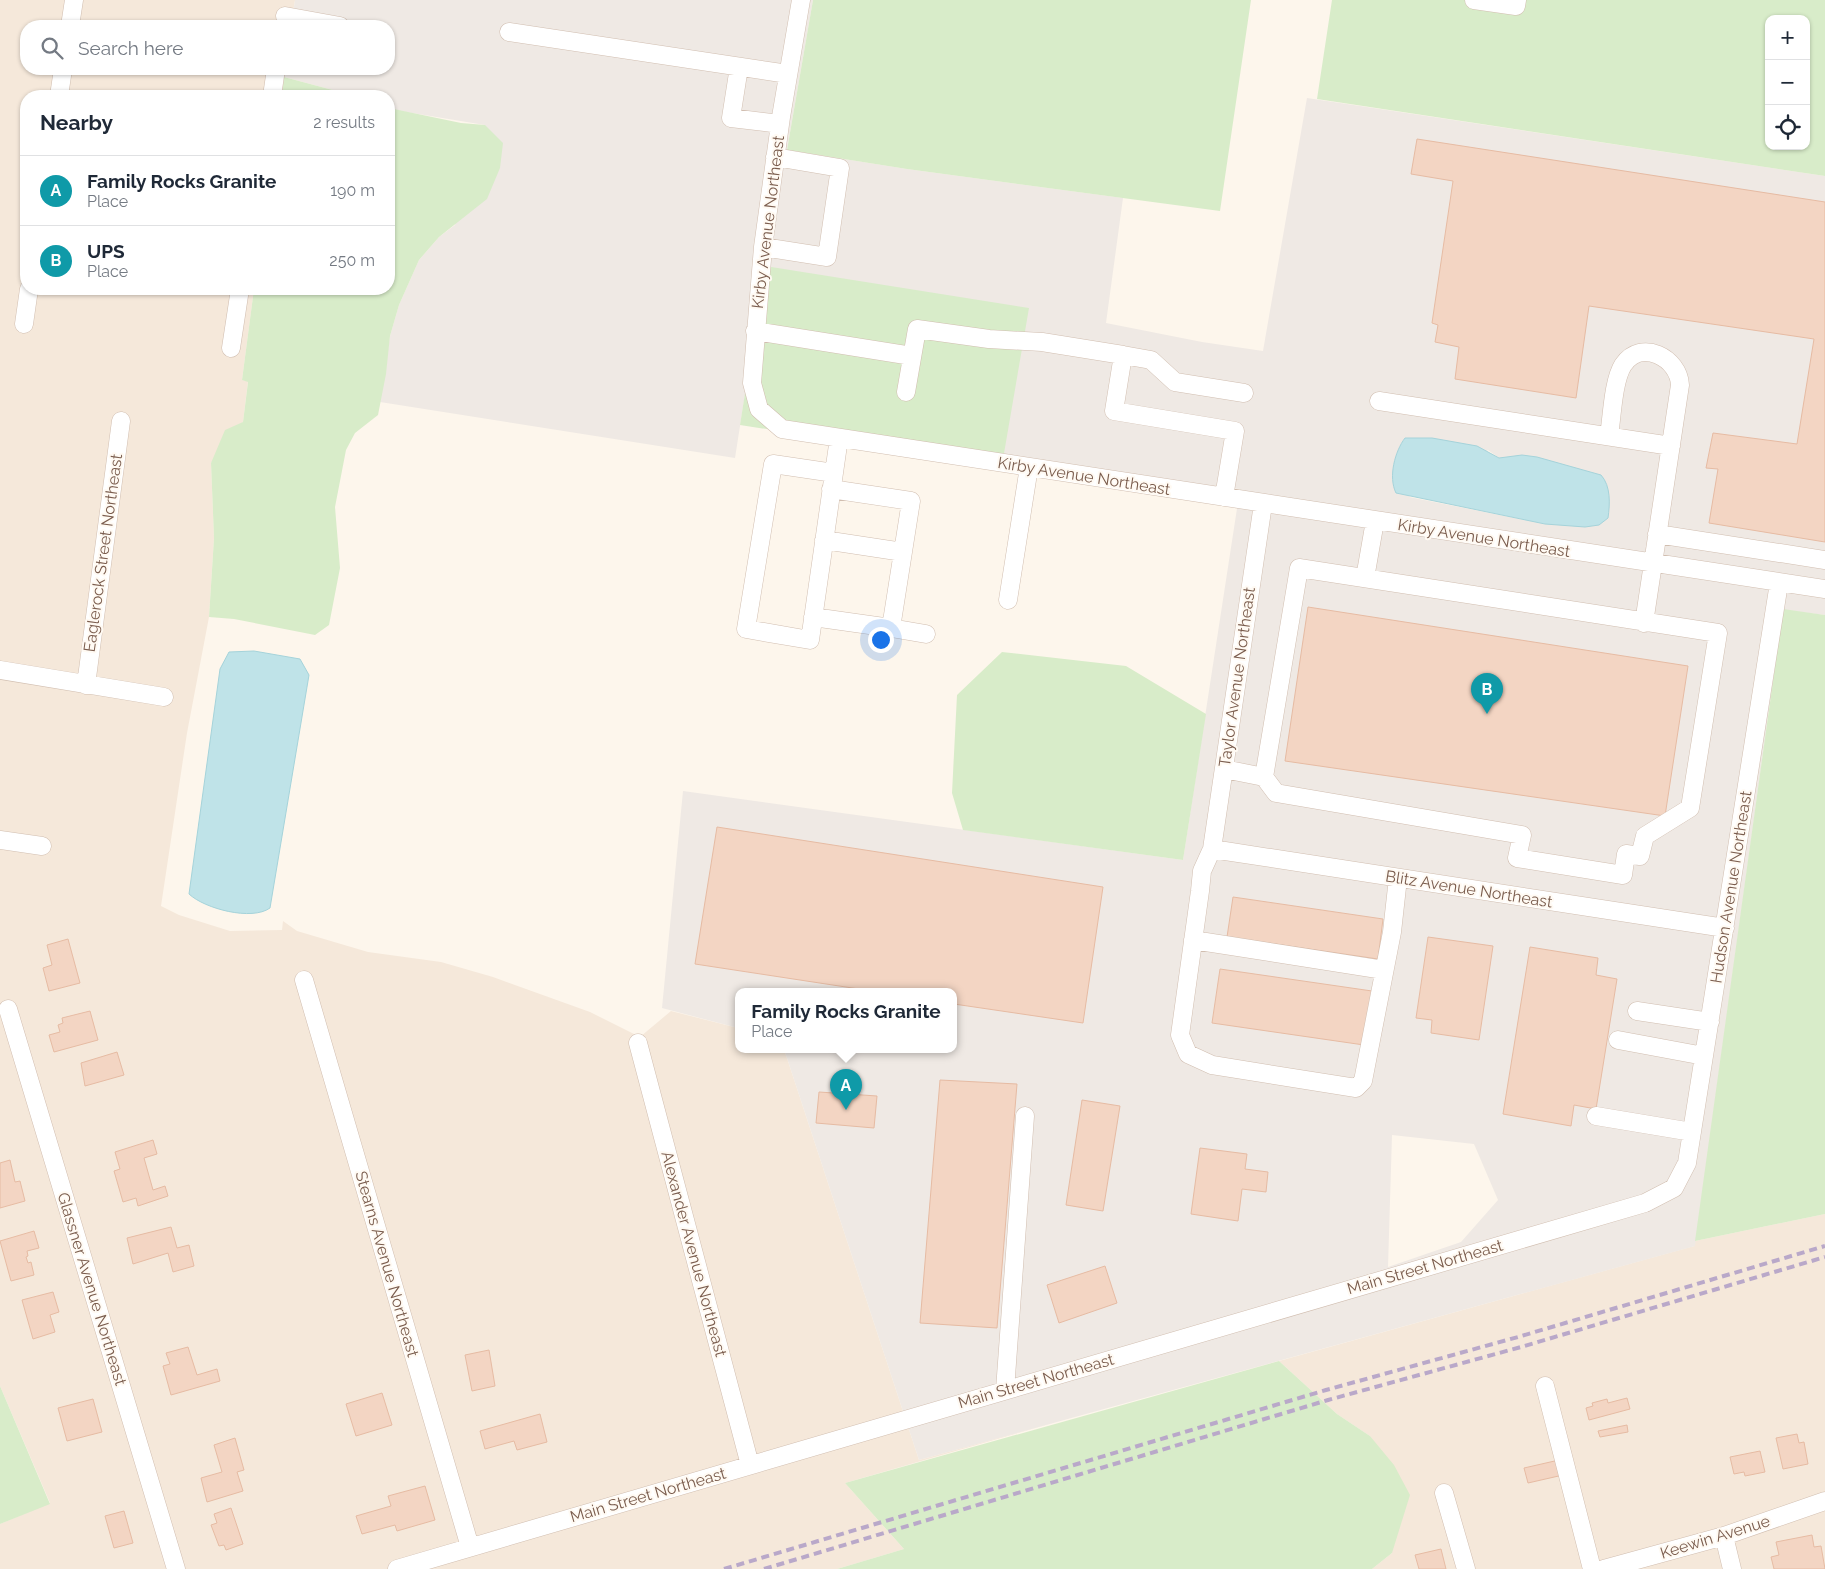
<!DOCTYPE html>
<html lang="en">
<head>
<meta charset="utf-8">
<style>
	:root { --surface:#fff; --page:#f2f2f3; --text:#1f2937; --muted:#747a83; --line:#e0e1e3; --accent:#0b8043 }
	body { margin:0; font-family:Raleway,sans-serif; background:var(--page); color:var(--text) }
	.controls { position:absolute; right:15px; top:15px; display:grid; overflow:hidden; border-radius:10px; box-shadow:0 1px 4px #0004 }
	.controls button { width:45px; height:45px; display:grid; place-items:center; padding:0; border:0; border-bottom:1px solid var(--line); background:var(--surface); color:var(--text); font:25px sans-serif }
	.you { position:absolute; left:880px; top:639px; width:18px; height:18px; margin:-12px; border:4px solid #fff; border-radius:50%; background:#1a73e8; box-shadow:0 0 0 8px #1a73e833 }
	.badge { display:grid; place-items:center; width:32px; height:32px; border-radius:50%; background:var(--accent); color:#fff; font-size:16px; font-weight:700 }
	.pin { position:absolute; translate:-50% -41px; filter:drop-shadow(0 1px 2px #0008) }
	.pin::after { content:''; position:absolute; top:26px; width:18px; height:15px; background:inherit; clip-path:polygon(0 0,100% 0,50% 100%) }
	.popup { position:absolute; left:735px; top:988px; width:222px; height:65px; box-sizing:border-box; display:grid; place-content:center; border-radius:10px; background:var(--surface); filter:drop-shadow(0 1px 4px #0005); font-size:16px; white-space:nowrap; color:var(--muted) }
	.popup b { font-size:19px; color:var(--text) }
	.popup::after { content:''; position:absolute; left:50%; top:100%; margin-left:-10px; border:10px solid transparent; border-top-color:var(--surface) }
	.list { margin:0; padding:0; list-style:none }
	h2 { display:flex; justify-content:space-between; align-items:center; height:65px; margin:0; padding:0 20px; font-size:21px }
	h2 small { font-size:16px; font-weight:400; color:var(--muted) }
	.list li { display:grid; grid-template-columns:32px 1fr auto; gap:15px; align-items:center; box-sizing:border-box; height:70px; padding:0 20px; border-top:1px solid var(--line) }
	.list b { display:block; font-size:19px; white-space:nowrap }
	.list p { margin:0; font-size:16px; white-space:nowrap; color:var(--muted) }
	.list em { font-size:16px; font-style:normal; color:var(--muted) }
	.icon { flex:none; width:28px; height:28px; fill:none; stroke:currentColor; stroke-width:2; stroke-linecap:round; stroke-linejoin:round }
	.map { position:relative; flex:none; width:1825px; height:1569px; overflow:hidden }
	.search { position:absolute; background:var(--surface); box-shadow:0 1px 4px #0004; left:20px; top:20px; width:375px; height:55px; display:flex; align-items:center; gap:12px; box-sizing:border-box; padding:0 18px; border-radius:20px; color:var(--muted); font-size:19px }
	.panel { position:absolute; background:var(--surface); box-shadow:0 1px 4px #0004; left:20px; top:90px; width:375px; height:205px; border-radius:20px }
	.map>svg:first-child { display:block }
</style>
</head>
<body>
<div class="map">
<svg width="1825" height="1569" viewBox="0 0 1825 1569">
	<rect width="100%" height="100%" fill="#fdf6ec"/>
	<!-- residential -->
	<path fill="#f5e8da" d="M0 0H295L291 26H26V69H285L282 96H26V289H254L242 380 248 381 243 422 211 463 214 538 209 617 187 733 161 906 179 915 230 931 282 930 283 921 297 931 368 952 441 962 493 977 590 1012 640 1037 671 1011 738 1028V1049H784L919 1460 1066 1419 845 1483 904 1549 837 1569H0V1524L50 1503 0 1386Z
		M1825 1214V1569H1372L1392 1553 1370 1436 1337 1414 1279 1361 1694 1246 1695 1241Z"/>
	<!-- industrial -->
	<path fill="#efe9e4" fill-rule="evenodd" d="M295 0H813L787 150 907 169 1123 198 1106 323 1202 342 1263 351 1307 98 1825 176V615L1783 610 1695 1246 919 1460 784 1049H954V991H738V1028L662 1008 683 791 1183 860 1240 489 1002 465 765 266 735 458 380 402 390 336 399 305 419 260 439 237 455 225 485 125 394 110 389 108V96H355L284 77 285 69H389V26H291ZM1488 450 1499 458 1545 524 1409 497ZM1392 1135 1474 1144 1498 1200 1461 1242 1388 1267Z"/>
	<!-- green -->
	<path fill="#d8ecc9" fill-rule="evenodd" d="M813 0H1251L1220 211 907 169 787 150Z
		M1332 0H1825V176L1317 99ZM1769 19H1806V146H1769Z
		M284 77 355 96H282Z
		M389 108 461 123 485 125 503 143 500 168 487 199 439 237 419 260 399 305 390 336 386 374 378 415 355 433 346 450 335 507 340 568 329 625 315 635 234 619 209 617 214 538 211 463 225 430 243 422 248 382 242 380 254 289H389Z
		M765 266 1029 308 1002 465 740 425Z
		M1783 609 1825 615V1214L1695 1241Z
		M1002 652 1126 666 1206 714 1183 860 963 830 952 793 957 695Z
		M1279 1361 1337 1414 1370 1436 1394 1465 1410 1495 1392 1553 1372 1569H837L904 1549 845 1483Z
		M0 1386 50 1504 0 1524Z"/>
	<!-- water -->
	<path fill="#bfe3e8" stroke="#a5d3da" d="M1405 438H1432L1477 446 1499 458 1522 455 1537 457 1601 475C1611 486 1610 504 1608 518L1599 525 1585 527 1545 524 1396 493C1388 477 1395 451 1405 438Z
		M254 651 300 659 309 675 270 908C252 921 205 909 189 894L220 669 229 652Z"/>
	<!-- building -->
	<path fill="#f3d5c3" stroke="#e6bba3" d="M1417 139 1825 202V542L1709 523 1718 469 1706 468 1713 433 1797 444 1814 339 1589 306 1576 398 1455 379 1459 347 1435 342 1438 325 1432 323 1453 181 1411 174Z
		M1308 607 1688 666 1665 816 1285 761Z
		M717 827 1103 887 1083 1023 954 1004V991H872L695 964Z
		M1233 897 1383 919 1378 959 1227 937Z
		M1428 937 1493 946 1479 1040 1431 1033 1432 1020 1416 1018Z
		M68 939 80 983 49 991 43 968 52 965 47 945Z
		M1530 947 1598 958 1596 975 1617 979 1596 1109 1574 1105 1571 1126 1503 1114Z
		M1220 969 1372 991 1364 1045 1212 1023Z
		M90 1011 98 1040 54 1052 49 1035 60 1032 58 1025 63 1023 62 1018Z
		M117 1052 124 1075 85 1086 81 1063Z
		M940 1080 1017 1084 997 1328 920 1323Z
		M819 1092 877 1096 874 1128 816 1123Z
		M1082 1100 1120 1106 1103 1211 1066 1205Z
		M153 1140 157 1154 144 1158 153 1190 165 1186 168 1196 138 1206 136 1198 123 1202 114 1171 120 1169 115 1152Z
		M1200 1148 1247 1154 1245 1169 1268 1172 1266 1192 1242 1189 1238 1221 1191 1214Z
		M10 1160 15 1182 20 1181 25 1201 0 1208V1163Z
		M171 1227 177 1248 189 1245 194 1266 173 1272 168 1253 133 1264 127 1238Z
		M34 1231 39 1248 27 1251 28 1256 26 1257 28 1263 31 1262 34 1275 11 1281 0 1241Z
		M1105 1266 1117 1303 1059 1323 1047 1285Z
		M53 1292 59 1312 50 1315 55 1332 33 1339 22 1300Z
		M188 1347 197 1375 217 1369 220 1381 171 1395 163 1366 170 1364 166 1353Z
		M489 1350 495 1386 472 1391 465 1355Z
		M382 1393 392 1425 356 1436 346 1404Z
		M1627 1398 1630 1409 1589 1420 1586 1408 1593 1406 1592 1403 1607 1399 1608 1403Z
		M93 1399 102 1432 67 1441 58 1408Z
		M540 1414 547 1442 517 1450 514 1441 485 1449 480 1431Z
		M1627 1425 1628 1432 1600 1437 1598 1431Z
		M1797 1434 1799 1443 1804 1442 1808 1464 1783 1469 1776 1438Z
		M235 1438 244 1470 237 1472 243 1491 207 1502 201 1478 222 1472 214 1445Z
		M1760 1451 1765 1472 1745 1476 1744 1472 1734 1474 1730 1457Z
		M1559 1460 1563 1475 1528 1483 1524 1468Z
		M425 1486 435 1520 397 1531 395 1525 362 1534 356 1516 391 1506 388 1496Z
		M231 1508 243 1544 226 1550 224 1545 219 1546 211 1525 217 1523 214 1514Z
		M124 1511 133 1543 114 1548 105 1516Z
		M1812 1535 1814 1547 1821 1546 1825 1569H1774L1771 1557 1779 1555 1776 1542Z
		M1441 1549 1446 1569H1419L1415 1555Z"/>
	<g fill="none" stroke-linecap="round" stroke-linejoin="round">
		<defs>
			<path id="minor" d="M801 0 781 117 763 247 752 383 759 409 782 429 1825 589
				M1474 0 1516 6 1517 0
				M285 16 340 26
				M70 26 74 0
				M509 32 788 74
				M739 67 731 118 780 124
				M59 96 63 69
				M272 96 276 69
				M763 247 827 257 840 168 775 157
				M24 324 29 289
				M755 331 912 356
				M231 348 240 289
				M906 392 917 329 989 339 1042 342 1123 355
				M1379 401 1671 446
				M1609 436C1612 417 1613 381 1623 365 1641 338 1679 358 1680 385L1644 623
				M834 473 773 464 746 629 810 640 839 438
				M1224 497 1235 431 1114 411 1123 355 1151 360 1175 382 1244 393
				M1263 504 1212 849 1202 871 1200 891 1180 1035 1188 1054 1212 1065 1356 1088 1363 1081 1392 932 1398 878
				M1657 534 1825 560
				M824 540 903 552
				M1365 578 1375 521
				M1008 600 1029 467
				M813 617 891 628 911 501 831 489
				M891 628 926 634
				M0 670 164 697
				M86 685 121 421
				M1224 769 1264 777 1276 793 1522 835 1517 858 1623 875 1626 854 1640 856 1645 836 1690 808 1718 633 1299 568 1264 777
				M0 840 42 846
				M1212 849 1725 928
				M1193 940 1384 970
				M304 980 470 1547
				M8 1009 176 1569
				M1637 1011 1710 1022
				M1618 1040 1704 1056
				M638 1043 750 1465
				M1596 1116 1692 1132
				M1545 1386 1592 1569
				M1005 1390 1025 1116
				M1444 1493 1466 1569
				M1724 1536 1732 1569
				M397 1569 1645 1203 1674 1188 1687 1163 1779 583
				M1604 1569 1724 1536 1825 1501"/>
		</defs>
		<!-- minor casing -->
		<use href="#minor" stroke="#d1beb0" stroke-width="19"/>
		<!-- minor -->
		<use href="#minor" stroke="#fff" stroke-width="18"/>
		<!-- rail -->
		<path stroke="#b9a8c9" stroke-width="4" stroke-dasharray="8 5" stroke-linecap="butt" d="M724 1569 1326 1390 1518 1337 1825 1246
			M764 1569 1328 1400 1521 1347 1825 1257"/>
	</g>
	<g text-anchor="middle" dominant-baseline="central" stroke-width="4" stroke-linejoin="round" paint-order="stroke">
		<!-- street labels -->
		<g font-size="16" fill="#7a5c4d" stroke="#fffaf3">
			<text transform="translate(768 222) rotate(-83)">Kirby Avenue Northeast</text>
			<text transform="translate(1084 476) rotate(9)">Kirby Avenue Northeast</text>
			<text transform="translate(1484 538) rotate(9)">Kirby Avenue Northeast</text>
			<text transform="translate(103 553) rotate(-82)">Eaglerock Street Northeast</text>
			<text transform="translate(1237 677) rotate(-82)">Taylor Avenue Northeast</text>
			<text transform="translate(1731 887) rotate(-81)">Hudson Avenue Northeast</text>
			<text transform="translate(1469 889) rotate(9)">Blitz Avenue Northeast</text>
			<text transform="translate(694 1254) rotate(75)">Alexander Avenue Northeast</text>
			<text transform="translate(387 1264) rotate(74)">Stearns Avenue Northeast</text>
			<text transform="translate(1425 1267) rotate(-16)">Main Street Northeast</text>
			<text transform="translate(92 1289) rotate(73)">Glassner Avenue Northeast</text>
			<text transform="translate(1036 1381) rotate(-16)">Main Street Northeast</text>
			<text transform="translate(648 1495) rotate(-16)">Main Street Northeast</text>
			<text transform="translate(1715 1537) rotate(-17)">Keewin Avenue</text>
		</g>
	</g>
</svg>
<div class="controls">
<button>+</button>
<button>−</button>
<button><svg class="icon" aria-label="locate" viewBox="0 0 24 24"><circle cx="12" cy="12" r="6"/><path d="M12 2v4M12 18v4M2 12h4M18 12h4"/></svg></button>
</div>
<div class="you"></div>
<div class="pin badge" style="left:846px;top:1110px;background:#0f9aa8">A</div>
<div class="popup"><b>Family Rocks Granite</b>Place</div>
<div class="pin badge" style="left:1487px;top:714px;background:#0f9aa8">B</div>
<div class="search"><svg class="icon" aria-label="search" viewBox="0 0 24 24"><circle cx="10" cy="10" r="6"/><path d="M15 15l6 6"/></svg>Search here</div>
<section class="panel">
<h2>Nearby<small>2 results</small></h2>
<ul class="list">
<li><span class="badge" style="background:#0f9aa8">A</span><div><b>Family Rocks Granite</b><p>Place</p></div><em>190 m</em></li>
<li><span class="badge" style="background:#0f9aa8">B</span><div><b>UPS</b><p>Place</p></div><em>250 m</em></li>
</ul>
</section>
</div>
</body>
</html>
